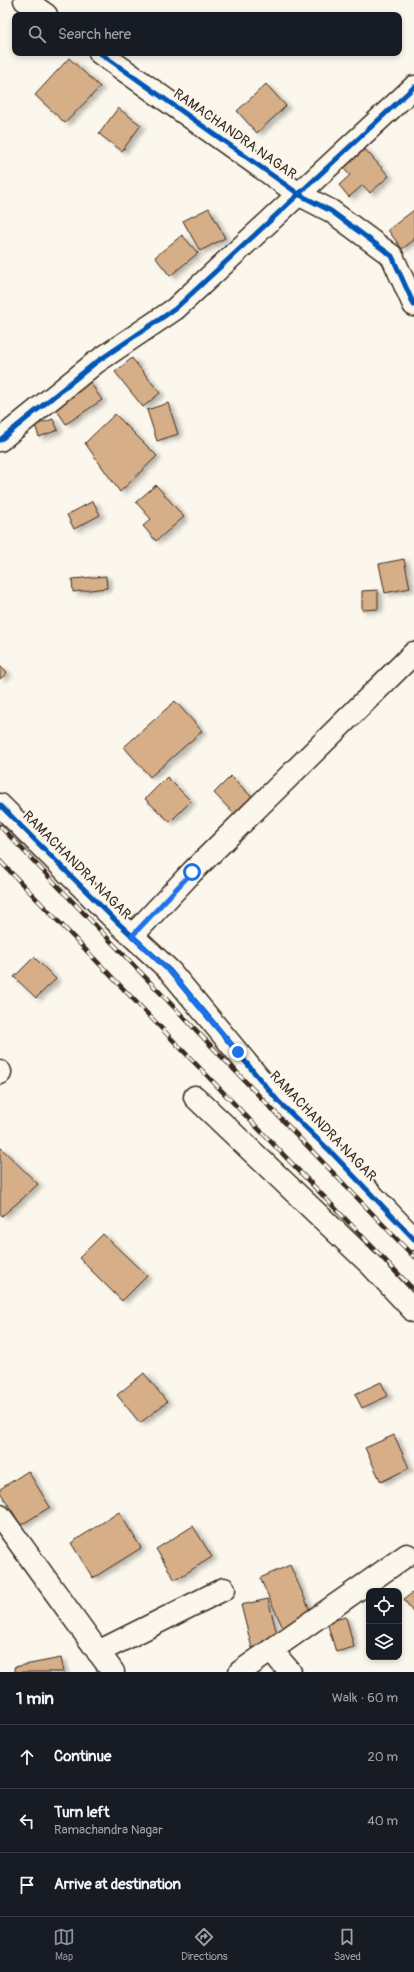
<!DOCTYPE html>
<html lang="en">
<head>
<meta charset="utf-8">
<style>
	:root { --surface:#171b24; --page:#242831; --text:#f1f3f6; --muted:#9ea1a6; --line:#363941; --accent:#8c9099 }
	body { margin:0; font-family:Pangolin,sans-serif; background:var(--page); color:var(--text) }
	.controls { position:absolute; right:12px; bottom:12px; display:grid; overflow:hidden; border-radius:8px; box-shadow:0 2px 6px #0003 }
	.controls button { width:36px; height:36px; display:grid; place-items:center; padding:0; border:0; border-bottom:1px solid var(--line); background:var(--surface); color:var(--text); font:20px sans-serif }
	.stop { position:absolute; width:12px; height:12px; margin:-9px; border:3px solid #1a73e8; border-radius:50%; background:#fff }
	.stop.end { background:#1a73e8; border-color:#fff; box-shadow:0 1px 4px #0008 }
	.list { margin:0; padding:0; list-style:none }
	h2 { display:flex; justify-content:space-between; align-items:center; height:52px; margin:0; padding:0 16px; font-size:17px }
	h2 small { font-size:13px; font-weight:400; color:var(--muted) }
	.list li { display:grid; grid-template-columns:26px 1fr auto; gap:12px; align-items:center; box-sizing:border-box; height:64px; padding:0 16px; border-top:1px solid var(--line) }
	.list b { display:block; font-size:15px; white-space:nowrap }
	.list p { margin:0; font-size:13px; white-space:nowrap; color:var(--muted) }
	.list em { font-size:13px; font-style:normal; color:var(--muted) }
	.icon { flex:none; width:22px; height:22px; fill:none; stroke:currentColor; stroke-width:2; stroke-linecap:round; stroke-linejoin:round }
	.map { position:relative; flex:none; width:414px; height:1672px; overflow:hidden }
	.search { position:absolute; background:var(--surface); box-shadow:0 2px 6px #0003; left:12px; right:12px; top:12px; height:44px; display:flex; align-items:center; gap:10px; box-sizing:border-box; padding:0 14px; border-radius:8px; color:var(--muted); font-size:15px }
	.sheet { height:244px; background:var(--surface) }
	nav { display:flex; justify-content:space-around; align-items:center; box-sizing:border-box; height:56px; border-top:1px solid var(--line); background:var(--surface); font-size:11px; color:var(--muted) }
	nav a { display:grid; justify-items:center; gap:2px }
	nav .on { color:var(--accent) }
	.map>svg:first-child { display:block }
</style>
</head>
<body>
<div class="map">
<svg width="414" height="1672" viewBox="0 0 414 1672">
	<defs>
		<filter id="shadow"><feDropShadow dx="4.5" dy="2.5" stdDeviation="2" flood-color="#0004"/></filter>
	</defs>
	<rect width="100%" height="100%" fill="#fbf7ec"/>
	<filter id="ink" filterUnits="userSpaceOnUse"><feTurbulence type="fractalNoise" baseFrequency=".025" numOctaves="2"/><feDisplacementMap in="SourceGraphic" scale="8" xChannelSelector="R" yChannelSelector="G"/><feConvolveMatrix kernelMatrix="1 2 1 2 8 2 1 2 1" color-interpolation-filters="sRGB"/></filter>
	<g filter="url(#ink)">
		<!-- building -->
		<path fill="#d6ae88" stroke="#3b2a1e" filter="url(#shadow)" d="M69 58 100 87 65 123 35 95Z
			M266 84 286 106 257 133 237 111Z
			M118 108 141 125 122 151 99 134Z
			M363 147 389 176 370 193 363 185 349 197 339 185 350 175 341 166Z
			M209 208 225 238 200 251 183 221Z
			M414 210V240L402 249 388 230Z
			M182 235 198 253 170 276 155 257Z
			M132 358 160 393 143 407 115 372Z
			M88 379 102 400 66 424 52 403Z
			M168 403 178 434 157 441 147 410Z
			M115 414 157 456 120 492 85 443Z
			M53 419 58 430 39 437 35 425Z
			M156 485 184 517 156 541 143 526 151 519 136 502Z
			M93 501 100 515 74 529 67 515Z
			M404 559 410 588 385 593 379 564Z
			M106 576 107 588 73 592 72 579Z
			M378 590V609L362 610V591Z
			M0 666 7 673 0 679Z
			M175 701 202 731 150 777 124 747Z
			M231 776 255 800 237 817 214 793Z
			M167 777 191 801 170 822 145 799Z
			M34 957 56 979 36 998 14 977Z
			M0 1147 38 1184 22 1199 2 1216 0 1213Z
			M103 1234 147 1276 122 1301 79 1258Z
			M144 1373 167 1402 140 1423 117 1395Z
			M381 1382 388 1396 362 1408 355 1394Z
			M394 1435 409 1468 381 1482 365 1448Z
			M28 1471 50 1507 21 1525 0 1492V1489Z
			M119 1512 141 1548 93 1578 71 1543Z
			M193 1526 212 1557 175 1580 156 1549Z
			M290 1565 312 1615 283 1628 260 1578Z
			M414 1592V1614L404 1599Z
			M268 1599 279 1642 252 1648 241 1605Z
			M346 1617 354 1647 336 1652 327 1622Z
			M61 1658 64 1672H15L14 1667Z"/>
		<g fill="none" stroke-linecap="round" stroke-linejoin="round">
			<defs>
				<path id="street" d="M25 0 46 15
					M100 53 300 195 331 211 392 256 414 305
					M0 440 95 363 175 309 414 87
					M0 805 115 920 170 971 278 1101 331 1152 414 1239
					M132 936 192 872 414 653
					M0 1073V1072
					M195 1097 371 1265 414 1311
					M0 1516 113 1672
					M271 1650 290 1672
					M98 1652 224 1589
					M240 1672 407 1555"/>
			</defs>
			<!-- street casing -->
			<use href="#street" stroke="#3b2a1e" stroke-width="25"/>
			<!-- street -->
			<use href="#street" stroke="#fbf7ec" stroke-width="22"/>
			<defs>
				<path id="rail" d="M0 826 414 1257
					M0 861 414 1290"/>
			</defs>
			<!-- rail casing -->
			<use href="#rail" stroke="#3b2a1e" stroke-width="4.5"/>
			<!-- rail -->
			<use href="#rail" stroke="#fbf7ec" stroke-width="3" stroke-dasharray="9" stroke-linecap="butt"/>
			<defs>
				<path id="cycleway" d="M100 53 300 195 331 211 392 256 414 305
					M0 440 95 363 175 309 414 87
					M0 805 115 920 170 971 278 1101 331 1152 414 1239"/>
			</defs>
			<!-- cycleway casing -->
			<use href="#cycleway" stroke="#fbf7ec" stroke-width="8"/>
			<!-- cycleway -->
			<use href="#cycleway" stroke="#0057b8" stroke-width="5"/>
		</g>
	</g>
	<g fill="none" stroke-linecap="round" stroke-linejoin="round" filter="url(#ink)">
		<!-- route -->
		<path stroke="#1a73e8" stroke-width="5" d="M192 872 132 936 170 972 238 1052"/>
	</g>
	<g text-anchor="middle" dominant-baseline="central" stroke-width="4" stroke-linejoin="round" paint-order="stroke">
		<!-- street labels -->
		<g font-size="14" fill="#3b2a1e" stroke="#fbf7ec">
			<text transform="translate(235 134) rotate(35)">RAMACHANDRA NAGAR</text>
			<text transform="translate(77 865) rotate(45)">RAMACHANDRA NAGAR</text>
			<text transform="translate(323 1126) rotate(46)">RAMACHANDRA NAGAR</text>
		</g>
	</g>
</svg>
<div class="controls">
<button><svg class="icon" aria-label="locate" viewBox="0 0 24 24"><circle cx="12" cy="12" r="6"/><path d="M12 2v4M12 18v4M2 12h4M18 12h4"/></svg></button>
<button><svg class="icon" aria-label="layers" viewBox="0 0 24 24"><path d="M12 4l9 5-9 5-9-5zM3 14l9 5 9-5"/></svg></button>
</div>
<div class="stop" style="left:192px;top:872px"></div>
<div class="stop end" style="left:238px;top:1052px"></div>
<div class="search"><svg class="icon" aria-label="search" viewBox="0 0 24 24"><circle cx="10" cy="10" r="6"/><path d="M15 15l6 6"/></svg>Search here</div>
</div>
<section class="sheet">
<h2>1 min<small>Walk · 60 m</small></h2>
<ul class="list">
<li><svg class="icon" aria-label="ahead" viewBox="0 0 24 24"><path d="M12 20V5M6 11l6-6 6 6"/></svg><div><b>Continue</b></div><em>20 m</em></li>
<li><svg class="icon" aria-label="left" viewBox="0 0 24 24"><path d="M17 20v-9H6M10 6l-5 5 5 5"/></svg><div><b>Turn left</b><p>Ramachandra Nagar</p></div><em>40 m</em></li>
<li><svg class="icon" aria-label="arrive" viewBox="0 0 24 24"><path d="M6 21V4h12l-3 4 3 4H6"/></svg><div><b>Arrive at destination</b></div></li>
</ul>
</section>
<nav>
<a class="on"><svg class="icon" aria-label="map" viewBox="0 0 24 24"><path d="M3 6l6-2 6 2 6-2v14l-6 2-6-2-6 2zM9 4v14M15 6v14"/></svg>Map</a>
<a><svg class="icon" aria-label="directions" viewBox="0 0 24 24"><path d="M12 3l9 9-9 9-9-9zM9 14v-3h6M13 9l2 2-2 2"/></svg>Directions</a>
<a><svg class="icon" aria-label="saved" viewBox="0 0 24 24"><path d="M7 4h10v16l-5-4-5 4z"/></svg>Saved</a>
</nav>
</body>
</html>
